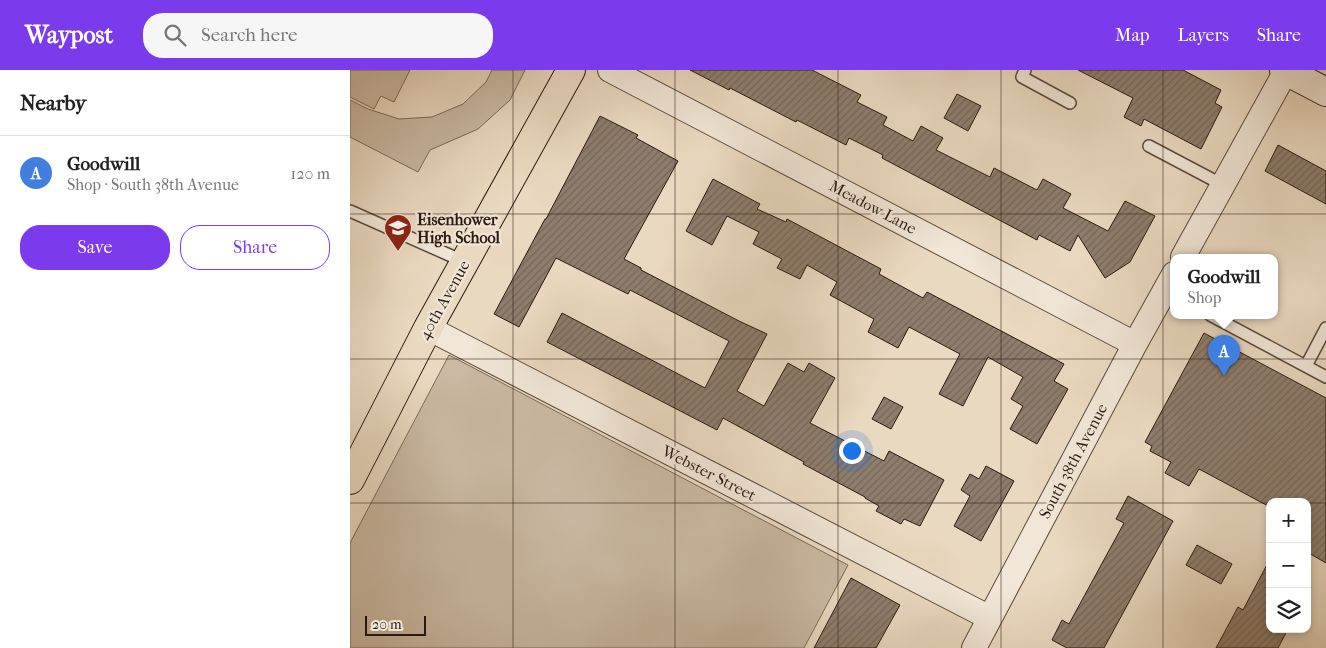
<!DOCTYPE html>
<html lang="en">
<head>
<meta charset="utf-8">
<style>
	:root { --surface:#fff; --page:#f6f6f6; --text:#222; --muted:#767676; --line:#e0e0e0; --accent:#7c3aed }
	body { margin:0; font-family:"IM FELL French Canon",serif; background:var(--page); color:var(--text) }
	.controls { position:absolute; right:15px; bottom:15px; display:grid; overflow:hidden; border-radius:10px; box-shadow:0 2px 8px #0003 }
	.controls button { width:45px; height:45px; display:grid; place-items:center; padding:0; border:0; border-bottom:1px solid var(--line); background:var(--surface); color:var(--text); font:25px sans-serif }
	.scale { position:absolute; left:15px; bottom:12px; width:61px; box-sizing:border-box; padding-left:5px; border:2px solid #2b1a12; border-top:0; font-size:14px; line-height:18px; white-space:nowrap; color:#2b1a12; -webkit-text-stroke:4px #f1e6d7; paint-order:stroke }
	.you { position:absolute; left:501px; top:380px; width:18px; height:18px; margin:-12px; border:4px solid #fff; border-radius:50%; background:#1a73e8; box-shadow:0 0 0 8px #1a73e833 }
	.badge { display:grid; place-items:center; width:32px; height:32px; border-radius:50%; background:var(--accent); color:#fff; font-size:16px; font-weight:700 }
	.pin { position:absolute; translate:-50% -41px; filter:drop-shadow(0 1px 2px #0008) }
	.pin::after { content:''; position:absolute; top:26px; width:18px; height:15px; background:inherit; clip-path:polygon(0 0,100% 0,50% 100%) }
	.popup { position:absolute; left:820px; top:184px; width:108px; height:65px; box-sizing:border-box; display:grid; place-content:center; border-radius:10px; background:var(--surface); filter:drop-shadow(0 1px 4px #0005); font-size:16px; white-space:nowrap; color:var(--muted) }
	.popup b { font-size:19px; color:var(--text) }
	.popup::after { content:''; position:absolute; left:50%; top:100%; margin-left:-10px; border:10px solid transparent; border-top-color:var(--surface) }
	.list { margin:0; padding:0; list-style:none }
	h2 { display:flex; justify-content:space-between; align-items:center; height:65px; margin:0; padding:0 20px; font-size:21px }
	h2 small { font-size:16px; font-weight:400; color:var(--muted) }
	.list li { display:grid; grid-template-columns:32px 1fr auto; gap:15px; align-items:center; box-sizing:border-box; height:75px; padding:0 20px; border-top:1px solid var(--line) }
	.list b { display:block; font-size:19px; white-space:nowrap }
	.list p { margin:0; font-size:16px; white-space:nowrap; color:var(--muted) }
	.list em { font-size:16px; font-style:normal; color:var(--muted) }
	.actions { display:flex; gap:10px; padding:15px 20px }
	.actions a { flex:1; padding:11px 0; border:1px solid var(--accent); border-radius:20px; text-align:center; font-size:18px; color:var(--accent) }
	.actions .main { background:var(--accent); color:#fff }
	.icon { flex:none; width:28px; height:28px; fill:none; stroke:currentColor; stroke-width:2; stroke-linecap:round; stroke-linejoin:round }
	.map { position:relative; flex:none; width:976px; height:578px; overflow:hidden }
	header { display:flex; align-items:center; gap:30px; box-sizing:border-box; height:70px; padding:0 25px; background:var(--accent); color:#fff }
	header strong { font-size:24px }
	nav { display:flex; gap:28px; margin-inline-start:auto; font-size:18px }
	.search { width:350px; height:45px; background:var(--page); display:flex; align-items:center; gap:12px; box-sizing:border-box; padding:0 18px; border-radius:20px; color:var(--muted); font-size:19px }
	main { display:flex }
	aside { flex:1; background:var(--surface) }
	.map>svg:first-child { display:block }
</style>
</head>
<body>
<header>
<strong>Waypost</strong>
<div class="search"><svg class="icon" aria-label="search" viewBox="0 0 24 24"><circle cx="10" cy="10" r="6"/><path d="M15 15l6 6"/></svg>Search here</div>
<nav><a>Map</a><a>Layers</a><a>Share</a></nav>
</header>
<main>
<aside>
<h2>Nearby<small></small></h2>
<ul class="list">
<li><span class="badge" style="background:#3f7fe0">A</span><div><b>Goodwill</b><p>Shop · South 38th Avenue</p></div><em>120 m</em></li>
</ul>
<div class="actions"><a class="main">Save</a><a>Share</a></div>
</aside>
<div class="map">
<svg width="976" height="578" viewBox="0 0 976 578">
	<defs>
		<pattern id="building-hatch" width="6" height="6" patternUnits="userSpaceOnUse" patternTransform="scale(1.25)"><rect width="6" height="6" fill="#8e7d6d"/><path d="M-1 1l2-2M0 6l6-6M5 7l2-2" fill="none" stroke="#746658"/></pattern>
	</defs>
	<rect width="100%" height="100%" fill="#ead9c1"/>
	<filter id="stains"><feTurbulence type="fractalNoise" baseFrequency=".004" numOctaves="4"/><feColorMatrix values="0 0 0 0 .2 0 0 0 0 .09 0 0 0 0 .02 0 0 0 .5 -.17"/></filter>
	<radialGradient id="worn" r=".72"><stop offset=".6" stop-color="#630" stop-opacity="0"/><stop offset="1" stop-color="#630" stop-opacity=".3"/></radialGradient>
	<!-- green -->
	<path fill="#cab9a3" stroke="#7a6a5a" d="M0 0H60L44 32 31 26 24 39 0 27Z
		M142 0H175L160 30 128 59 80 80 68 102 0 67V30L18 39 49 49 82 47 113 34 136 12Z
		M99 285 498 495 454 578H0V473Z"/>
	<!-- building -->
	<path fill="url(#building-hatch)" stroke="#2b1a12" d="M340 0H462L511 25 507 32 537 47 533 55 563 71 571 56 593 68 586 80 640 107 644 98 687 120 693 109 721 124 713 138 758 161 775 131 805 146 780 192 755 208 728 165 720 181 689 165 687 170 532 88 533 85 499 68 496 75 447 50 446 52 380 18 379 20Z
		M728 0H833L871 20 865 33 872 37 851 79 794 49 791 56 774 47 783 28Z
		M607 24 631 36 618 61 594 48Z
		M250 46 288 65 286 68 328 91 274 189 291 198V200L389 251 417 264 387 321 414 336 438 293 454 302 459 293 485 308 460 353 534 391 539 381 594 410 570 456 554 449 551 454 526 441 529 436 515 428V427L453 394 454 392 373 348 367 360 197 272 212 243 355 318 379 271 280 220 278 224 206 188 169 257 144 244 195 149H196Z
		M928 75 976 101V134L915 101Z
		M363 109 410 134 407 139 436 152 437 149 531 199 529 204 573 228 577 222 714 294 704 311 718 319 687 374 660 359 673 336 661 329 673 307 638 287 613 336 589 324 610 284 559 257 548 278 518 262 524 249 480 225 487 212 457 195 450 209 427 198 432 189 403 174 409 162 377 146 362 175 336 161Z
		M854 263 976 328V493L957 482V432H920V437L849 399 839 416 815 403 821 392 800 381 802 376 795 372Z
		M534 327 553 337 541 359 522 349Z
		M636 396 664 411 631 471 604 456 620 426 611 420 620 404 629 409Z
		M778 426 823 451 754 578H717L702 570 712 550 719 554 774 453 766 449Z
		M847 475 882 494 871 514 836 495Z
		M920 489V559H938L928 578H866L888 537 893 540Z
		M501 508 550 535 526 578H464Z"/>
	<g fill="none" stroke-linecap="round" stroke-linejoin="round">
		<defs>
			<path id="service" d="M675 0 672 7 720 33
				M799 76 873 115
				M0 141 115 192
				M860 245 976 307
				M956 296 976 258"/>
			<path id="minor" d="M260 0 785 274
				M833 187 936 1
				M78 258 640 548
				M624 578 785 274 824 204"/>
			<path id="secondary" d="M934 0 976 22"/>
			<path id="primary" d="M0 410 78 258 221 0"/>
		</defs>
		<!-- service casing -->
		<use href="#service" stroke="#5b4a3e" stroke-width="14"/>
		<!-- minor casing -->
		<use href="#minor" stroke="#5b4a3e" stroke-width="26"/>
		<!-- secondary casing -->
		<use href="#secondary" stroke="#2b1a12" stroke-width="30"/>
		<!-- primary casing -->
		<use href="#primary" stroke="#2b1a12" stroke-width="30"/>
		<!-- service -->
		<use href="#service" stroke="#f1e6d7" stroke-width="11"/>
		<!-- minor -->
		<use href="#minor" stroke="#f1e6d7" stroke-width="24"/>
		<!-- secondary -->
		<use href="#secondary" stroke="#f1e6d7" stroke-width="28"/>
		<!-- primary -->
		<use href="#primary" stroke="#ead9c1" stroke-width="28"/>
	</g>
	<!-- grid -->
	<path fill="none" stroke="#2b1a12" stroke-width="1" stroke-opacity="0.55" d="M163 0V578M325 0V578M488 0V578M651 0V578M813 0V578M0 144H976M0 289H976M0 433H920M957 433H976"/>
	<!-- icons -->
	<defs>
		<symbol id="school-pin" viewBox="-11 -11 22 30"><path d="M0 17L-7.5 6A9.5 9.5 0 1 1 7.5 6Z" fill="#8f2418" stroke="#f1e6d7"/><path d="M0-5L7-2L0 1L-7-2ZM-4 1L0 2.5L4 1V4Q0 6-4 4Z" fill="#fff"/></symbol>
	</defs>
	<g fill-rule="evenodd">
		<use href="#school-pin" x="32" y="142" width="32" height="43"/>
	</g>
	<g text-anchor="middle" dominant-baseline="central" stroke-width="4.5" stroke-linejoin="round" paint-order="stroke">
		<!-- street labels -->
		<g font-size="16" fill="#2b1a12" stroke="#f1e6d7">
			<text transform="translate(523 137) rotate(28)">Meadow Lane</text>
			<text transform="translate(94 230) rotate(-61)">40th Avenue</text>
			<text transform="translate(723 391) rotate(-62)">South 38th Avenue</text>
			<text transform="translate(359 403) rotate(27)">Webster Street</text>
		</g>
		<!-- poi labels -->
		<g font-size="16" font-weight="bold" fill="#2b1a12" stroke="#f1e6d7" text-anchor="start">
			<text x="67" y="149">Eisenhower<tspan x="67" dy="18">High School</tspan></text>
		</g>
	</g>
	<rect width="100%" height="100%" filter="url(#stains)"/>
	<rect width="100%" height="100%" fill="url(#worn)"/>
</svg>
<div class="controls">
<button>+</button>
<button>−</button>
<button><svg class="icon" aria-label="layers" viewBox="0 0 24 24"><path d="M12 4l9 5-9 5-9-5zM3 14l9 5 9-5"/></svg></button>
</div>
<div class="scale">20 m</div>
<div class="you"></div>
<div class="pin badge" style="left:874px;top:306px;background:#3f7fe0">A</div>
<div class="popup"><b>Goodwill</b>Shop</div>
</div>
</main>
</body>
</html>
